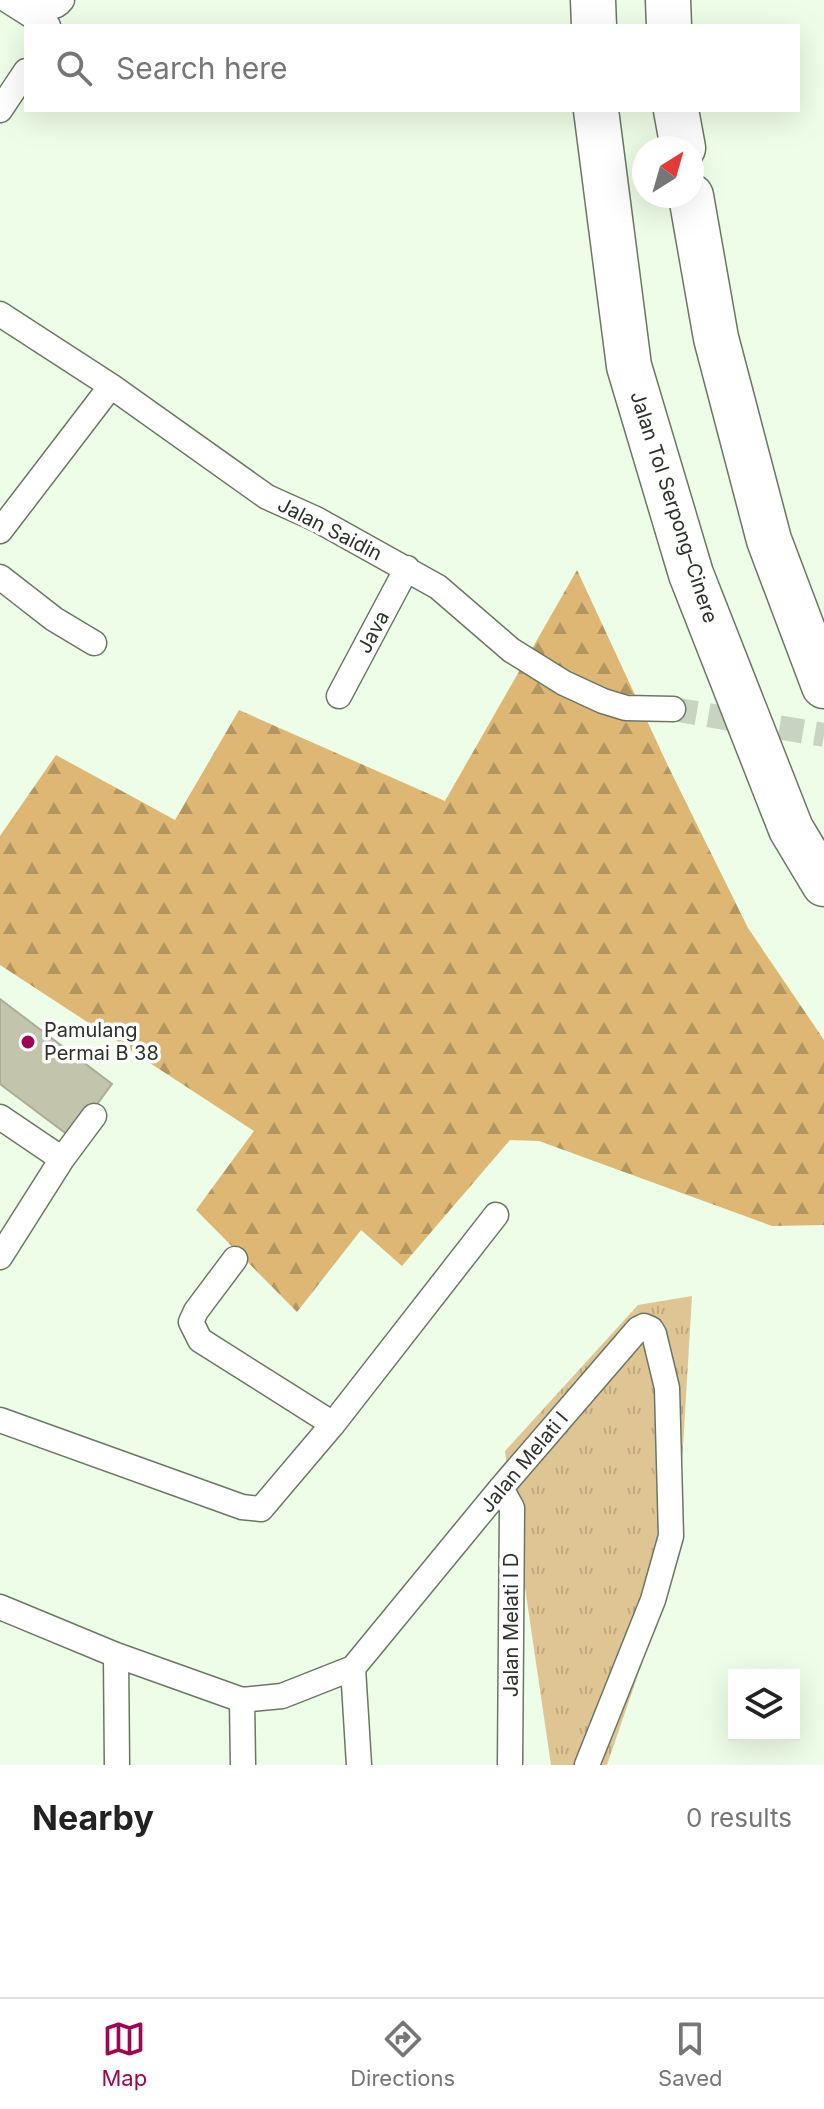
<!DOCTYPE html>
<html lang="en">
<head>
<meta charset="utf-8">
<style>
	:root { --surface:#fff; --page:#f6f6f6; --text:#222; --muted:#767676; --line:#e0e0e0; --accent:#9d0652 }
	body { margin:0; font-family:Inter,sans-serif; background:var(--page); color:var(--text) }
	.controls { position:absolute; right:24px; bottom:24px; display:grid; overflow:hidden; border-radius:0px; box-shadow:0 8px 32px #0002 }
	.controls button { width:72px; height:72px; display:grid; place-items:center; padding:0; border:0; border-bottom:2px solid var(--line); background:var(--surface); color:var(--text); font:40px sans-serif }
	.compass { position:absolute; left:632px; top:136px; width:72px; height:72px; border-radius:50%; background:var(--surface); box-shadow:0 8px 32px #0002; rotate:37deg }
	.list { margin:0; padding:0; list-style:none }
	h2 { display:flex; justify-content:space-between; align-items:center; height:104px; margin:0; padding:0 32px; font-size:34px }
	h2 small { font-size:26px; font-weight:400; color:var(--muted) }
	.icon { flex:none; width:44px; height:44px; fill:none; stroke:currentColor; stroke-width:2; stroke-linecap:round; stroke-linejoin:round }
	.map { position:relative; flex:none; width:824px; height:1765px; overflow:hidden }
	.search { position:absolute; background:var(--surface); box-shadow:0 8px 32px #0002; left:24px; right:24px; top:24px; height:88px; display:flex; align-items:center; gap:20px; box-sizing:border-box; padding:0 28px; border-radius:0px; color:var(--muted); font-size:30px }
	.sheet { height:232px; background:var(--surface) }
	nav { display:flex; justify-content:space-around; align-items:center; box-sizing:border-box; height:112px; border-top:2px solid var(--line); background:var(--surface); font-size:22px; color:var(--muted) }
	nav a { display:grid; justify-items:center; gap:4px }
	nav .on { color:var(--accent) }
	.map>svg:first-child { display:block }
</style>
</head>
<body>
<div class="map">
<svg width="824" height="1765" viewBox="0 0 824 1765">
	<defs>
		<pattern id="forest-firs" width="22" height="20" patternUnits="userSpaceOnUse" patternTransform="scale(2)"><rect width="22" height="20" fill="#ddb773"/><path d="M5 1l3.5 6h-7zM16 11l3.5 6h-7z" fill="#b3955f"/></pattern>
		<pattern id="park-tufts" width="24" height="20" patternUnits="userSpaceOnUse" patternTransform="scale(2)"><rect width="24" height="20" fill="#dfc494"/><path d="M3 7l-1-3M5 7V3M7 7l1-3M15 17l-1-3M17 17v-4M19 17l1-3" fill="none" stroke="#c0a980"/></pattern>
	</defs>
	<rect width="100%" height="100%" fill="#eefde7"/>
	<!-- forest -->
	<path fill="url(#forest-firs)" d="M577 570 668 766 748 928 824 1040V1225L772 1226 539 1141 510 1140 402 1266 361 1230 297 1312 196 1210 254 1131 0 965V836L56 755 175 820 239 710 445 801Z"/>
	<!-- park -->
	<path fill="url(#park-tufts)" d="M692 1296 676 1564 607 1765H551L505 1451 638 1305Z"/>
	<!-- building -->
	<path fill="#c3c4ac" stroke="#acad95" stroke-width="2" d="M0 999 112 1084 72 1138 0 1084Z"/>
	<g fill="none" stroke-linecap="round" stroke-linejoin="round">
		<!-- street-tunnel -->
		<path stroke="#c7d4c1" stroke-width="24" stroke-dasharray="24 12" stroke-linecap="butt" d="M673 709 824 735"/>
		<defs>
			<path id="street" d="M7 0 48 26
				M31 0C42 7 54 11 62 0
				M0 110 26 71
				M0 314 111 386 267 497 316 519 438 587 511 650 564 683 603 701 626 708 673 709
				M0 531 111 386
				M0 577 54 619 94 643
				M339 696 407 568
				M0 1117 62 1159
				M0 1257 62 1159 94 1116
				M235 1259 196 1311 191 1322 200 1340 333 1424
				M0 1420 242 1507 261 1509 333 1424 496 1215
				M501 1488 512 1508 510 1765
				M0 1607 116 1655 242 1700 282 1696 353 1668 501 1488 638 1329 644 1326 651 1329 654 1334 667 1388 671 1536 653 1600 587 1765
				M116 1655 117 1765
				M353 1668 359 1765
				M242 1700 243 1765"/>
			<path id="highway" d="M593 0 594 26
				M668 0 669 26
				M596 110 629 366 691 574 791 829 824 884
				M676 110 683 148
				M691 196 716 338 769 540 824 686"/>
		</defs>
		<!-- street casing -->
		<use href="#street" stroke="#6b7764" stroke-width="27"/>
		<!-- highway casing -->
		<use href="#highway" stroke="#6b7764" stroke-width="47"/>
		<!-- street -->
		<use href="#street" stroke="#fff" stroke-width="24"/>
		<!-- highway -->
		<use href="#highway" stroke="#fff" stroke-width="44"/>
	</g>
	<!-- markers -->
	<circle fill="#9d0652" stroke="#fff" stroke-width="3" cx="28" cy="1042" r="8"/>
	<g text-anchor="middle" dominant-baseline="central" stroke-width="7" stroke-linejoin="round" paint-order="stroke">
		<!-- street labels -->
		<g font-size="20" fill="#2c322a" stroke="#fff">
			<text transform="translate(674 507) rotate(72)">Jalan Tol Serpong–Cinere</text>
			<text transform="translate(330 529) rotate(27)">Jalan Saidin</text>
			<text transform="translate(373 632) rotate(-62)">Java</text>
			<text transform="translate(524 1462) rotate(-50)">Jalan Melati I</text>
			<text transform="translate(511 1625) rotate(-90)">Jalan Melati I D</text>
		</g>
		<!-- poi labels -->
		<g font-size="20" fill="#2c322a" stroke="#fff" text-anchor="start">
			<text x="44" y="1030">Pamulang<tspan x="44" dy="23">Permai B 38</tspan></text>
		</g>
	</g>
</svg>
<div class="controls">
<button><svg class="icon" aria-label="layers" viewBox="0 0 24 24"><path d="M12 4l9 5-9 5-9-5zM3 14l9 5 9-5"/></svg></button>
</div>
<svg class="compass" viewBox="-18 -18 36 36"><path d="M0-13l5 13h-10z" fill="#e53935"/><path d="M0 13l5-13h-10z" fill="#767676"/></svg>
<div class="search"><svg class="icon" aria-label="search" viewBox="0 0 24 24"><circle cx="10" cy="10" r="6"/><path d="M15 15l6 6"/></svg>Search here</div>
</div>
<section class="sheet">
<h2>Nearby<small>0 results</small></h2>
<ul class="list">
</ul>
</section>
<nav>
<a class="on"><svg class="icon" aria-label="map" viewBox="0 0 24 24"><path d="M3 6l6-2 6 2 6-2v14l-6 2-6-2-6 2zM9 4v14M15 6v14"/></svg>Map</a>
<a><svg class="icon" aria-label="directions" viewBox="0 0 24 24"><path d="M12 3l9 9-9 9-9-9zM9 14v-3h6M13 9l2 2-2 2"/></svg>Directions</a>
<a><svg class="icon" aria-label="saved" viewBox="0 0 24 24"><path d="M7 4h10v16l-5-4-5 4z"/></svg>Saved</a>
</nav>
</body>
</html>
